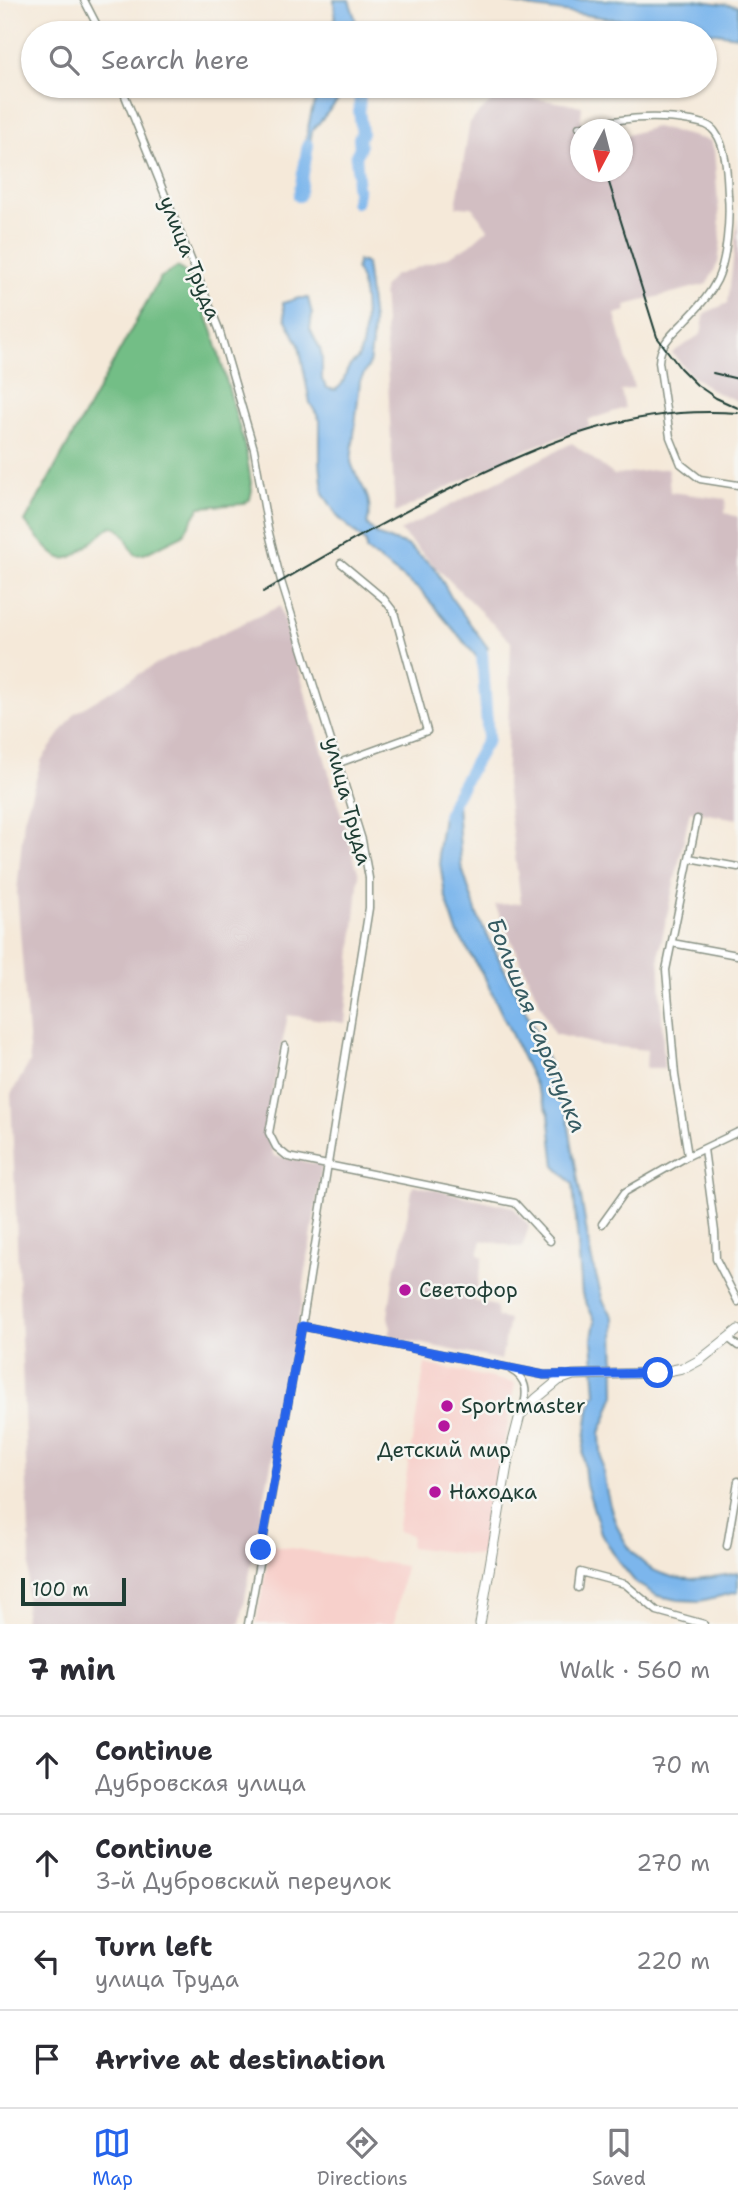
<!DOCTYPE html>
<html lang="en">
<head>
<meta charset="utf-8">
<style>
	:root { --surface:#fff; --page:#f7f7f7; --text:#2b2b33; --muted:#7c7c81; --line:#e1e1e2; --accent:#2563eb }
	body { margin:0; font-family:"Shantell Sans",sans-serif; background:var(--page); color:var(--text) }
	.compass { position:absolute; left:570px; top:119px; width:63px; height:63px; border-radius:50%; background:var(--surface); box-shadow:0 2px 5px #0004; rotate:187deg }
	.scale { position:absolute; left:21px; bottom:18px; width:105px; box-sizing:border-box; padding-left:7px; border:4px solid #1f3d34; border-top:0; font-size:19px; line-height:24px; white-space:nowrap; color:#1f3d34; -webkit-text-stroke:5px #f6f6f2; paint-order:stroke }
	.stop { position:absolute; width:21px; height:21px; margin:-16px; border:5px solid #2563eb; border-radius:50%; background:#fff }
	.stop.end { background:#2563eb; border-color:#fff; box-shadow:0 2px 7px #0008 }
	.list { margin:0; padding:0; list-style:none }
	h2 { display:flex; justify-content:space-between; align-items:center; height:91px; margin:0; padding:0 28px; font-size:30px }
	h2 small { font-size:23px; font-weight:400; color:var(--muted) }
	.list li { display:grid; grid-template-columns:46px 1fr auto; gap:21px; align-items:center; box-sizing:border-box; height:98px; padding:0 28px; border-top:2px solid var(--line) }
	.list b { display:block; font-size:26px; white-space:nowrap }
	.list p { margin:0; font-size:23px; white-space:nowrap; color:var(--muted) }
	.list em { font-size:23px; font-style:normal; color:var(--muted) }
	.icon { flex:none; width:38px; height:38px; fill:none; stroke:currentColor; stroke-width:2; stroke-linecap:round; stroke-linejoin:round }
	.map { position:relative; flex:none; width:738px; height:1624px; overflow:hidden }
	.search { position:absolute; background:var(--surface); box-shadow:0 2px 5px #0004; left:21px; right:21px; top:21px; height:77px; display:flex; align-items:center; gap:18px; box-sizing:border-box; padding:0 24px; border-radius:38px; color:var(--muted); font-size:26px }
	.sheet { height:483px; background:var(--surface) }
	nav { display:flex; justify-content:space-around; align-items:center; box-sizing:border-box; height:98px; border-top:2px solid var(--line); background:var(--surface); font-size:19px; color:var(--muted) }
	nav a { display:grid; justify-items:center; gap:4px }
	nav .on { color:var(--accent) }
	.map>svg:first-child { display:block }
</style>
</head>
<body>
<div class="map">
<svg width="738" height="1624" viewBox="0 0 738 1624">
	<rect width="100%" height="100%" fill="#f6f6f2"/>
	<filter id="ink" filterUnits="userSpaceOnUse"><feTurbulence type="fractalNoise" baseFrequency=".0143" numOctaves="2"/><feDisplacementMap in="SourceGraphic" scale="14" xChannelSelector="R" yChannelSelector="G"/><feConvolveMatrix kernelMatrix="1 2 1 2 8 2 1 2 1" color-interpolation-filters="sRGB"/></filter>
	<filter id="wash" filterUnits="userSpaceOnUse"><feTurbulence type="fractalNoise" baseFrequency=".00686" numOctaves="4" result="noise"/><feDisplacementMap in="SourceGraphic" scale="28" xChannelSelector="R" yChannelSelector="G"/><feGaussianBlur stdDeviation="1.57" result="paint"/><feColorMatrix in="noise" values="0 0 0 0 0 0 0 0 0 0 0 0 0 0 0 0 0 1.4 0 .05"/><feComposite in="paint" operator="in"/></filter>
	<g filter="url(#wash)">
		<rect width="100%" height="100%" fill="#f5e9d9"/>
		<!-- built -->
		<path fill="#f7d0cb" d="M425 1364 515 1383 484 1556 410 1547 411 1535 397 1531Z
			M271 1545 405 1566 394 1624H256Z"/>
		<!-- industrial -->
		<path fill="#d2bec2" d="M500 93 582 106 580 130 577 135 580 139V172H622L623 136 655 127 711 141 714 150 721 240 718 263 707 284 626 305V311L615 314 634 388 621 391 625 408 588 420 589 427 529 448 395 513 383 288 393 276 450 256 470 245 488 229 472 207H456L470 122Z
			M738 218V401L715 392 690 374 672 353 701 334 705 313 728 303Z
			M572 443 614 475 668 468 670 492 726 499 725 513 738 517V819L690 811 659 952 664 1068H646L647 1050 599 1045 554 1034 495 905 521 903 506 785 511 642 400 531Z
			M280 606 359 875 345 1023 288 1015 268 1112 266 1134 274 1156 322 1165 298 1324 240 1624H24L30 1560 11 1094 30 1062 17 892 24 819 42 759 75 713 156 664Z
			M413 1185 513 1207 529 1226 522 1248 482 1240 478 1255 483 1257 474 1301 496 1306 497 1317 509 1320 501 1360 389 1337 391 1328 388 1317 395 1266 399 1261Z"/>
		<!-- forest -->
		<path fill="#73be86" stroke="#497e5d" stroke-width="2" d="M178 267 193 279 213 333 246 451 252 490 250 499 243 504 200 507 183 535 144 554 136 555C126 544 127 530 111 526 63 565 67 575 25 522L160 278Z"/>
		<!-- water -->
		<path fill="#7bb6ec" stroke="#4d7a90" stroke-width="2" d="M334 0H349L355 18 357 33H332L335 16Z
			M495 0H694L738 6V36L535 8Z
			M329 86H350L312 131 307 160 303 161C305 146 310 103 320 92 322 90 327 87 329 86Z
			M358 261 366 263 373 322 372 343 369 365 360 381 351 462C358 486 376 495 367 524L378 536 407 545 435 568 452 599 488 648 477 657 421 591 366 550V543L338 517 323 493 320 461V420L310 403 299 345 285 318 283 303 299 298H308L312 314 310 329 320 349 322 357V380L327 388 335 390C346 384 343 376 349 367 352 362 357 362 359 356 367 337 367 286 356 270Z
			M451 800 457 803 461 865 478 917 531 1022 565 1103 591 1257 603 1301 614 1318 615 1395C611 1403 610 1409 607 1417 604 1424 601 1427 600 1434 602 1485 613 1565 673 1577 694 1582 717 1576 738 1573V1592L700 1601 679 1600 658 1596 636 1583 618 1561 601 1533 586 1484 583 1454 589 1409 596 1393 592 1339 595 1321 582 1294 573 1184 555 1166 549 1114 485 978 457 932 445 895 438 850 443 816Z"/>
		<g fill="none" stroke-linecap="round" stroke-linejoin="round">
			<!-- river -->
			<path stroke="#7bb6ec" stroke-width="12" d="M299 196 308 145
				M356 202 358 192 356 185 358 178 356 156 360 147 359 138 362 133 359 110 360 97 358 86
				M448 816 453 801 488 739 482 653 473 641"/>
		</g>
	</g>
	<g filter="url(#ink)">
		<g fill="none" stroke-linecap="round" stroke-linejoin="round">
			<defs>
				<path id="minor" d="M84 0 101 33
					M121 86 219 329 254 449 268 529 281 581 362 840 369 878V908L302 1326 248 1624
					M579 127C618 119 652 114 691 121 700 123 710 124 715 132 727 148 727 176 728 195 730 218 727 259 717 280 710 294 699 307 688 318 675 332 660 342 659 362L670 437 681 464 700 479 738 485
					M339 763 427 731 394 612 384 599 341 563
					M689 858 738 867
					M672 943 737 955
					M285 1046 269 1133 276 1147 288 1157 515 1203 550 1241
					M704 1149 715 1232 716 1259 738 1302
					M688 1156 675 1075 666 970 697 819
					M602 1224 625 1192 688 1156 738 1132
					M302 1326 544 1375H564
					M728 1338 738 1346
					M511 1370C528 1379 528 1394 522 1411
					M727 1546 738 1481
					M578 1588 580 1572 625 1584 657 1611 704 1624"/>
				<path id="secondary" d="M480 1624 507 1465 520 1415 537 1398 559 1380 573 1375 658 1373 687 1367 700 1360 738 1330"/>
			</defs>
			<!-- minor casing -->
			<use href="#minor" stroke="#8a9386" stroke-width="9"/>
			<!-- secondary casing -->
			<use href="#secondary" stroke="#8a9386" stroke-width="11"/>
			<!-- minor -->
			<use href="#minor" stroke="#fff" stroke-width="6"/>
			<!-- secondary -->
			<use href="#secondary" stroke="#fff" stroke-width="9"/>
			<!-- rail -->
			<path stroke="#1f3d34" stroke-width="2" d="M606 173 657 337 680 368 697 385 716 398 738 408
				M713 373 738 379
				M263 592C326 555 388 519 454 487 546 441 632 405 738 413"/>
		</g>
	</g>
	<g fill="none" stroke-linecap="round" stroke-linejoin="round" filter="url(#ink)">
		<!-- route -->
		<path stroke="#2563eb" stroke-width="9" d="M261 1550 302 1326 544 1375 658 1373"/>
	</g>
	<!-- markers -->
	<g fill="#b5179e" stroke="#f6f6f2" stroke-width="2.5">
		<circle cx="405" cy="1290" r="7"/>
		<circle cx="447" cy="1406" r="7"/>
		<circle cx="444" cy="1426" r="7"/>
		<circle cx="435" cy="1492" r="7"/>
	</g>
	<g text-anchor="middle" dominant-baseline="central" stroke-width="5" stroke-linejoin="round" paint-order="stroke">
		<!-- street labels -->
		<g font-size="21" fill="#1f3d34" stroke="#f6f6f2">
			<text transform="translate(190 258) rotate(68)">улица Труда</text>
			<text transform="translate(348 801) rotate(75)">улица Труда</text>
		</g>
		<!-- poi labels -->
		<g font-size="21" fill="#1f3d34" stroke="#f6f6f2" text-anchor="start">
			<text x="419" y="1290">Светофор</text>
			<text x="461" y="1406">Sportmaster</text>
			<text x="444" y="1450" text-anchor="middle">Детский мир</text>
			<text x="449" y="1492">Находка</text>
		</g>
		<!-- water labels -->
		<g font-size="23" font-style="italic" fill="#365b62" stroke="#f6f6f2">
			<text transform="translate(537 1025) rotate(68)">Большая Сарапулка</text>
		</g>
	</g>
</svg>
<svg class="compass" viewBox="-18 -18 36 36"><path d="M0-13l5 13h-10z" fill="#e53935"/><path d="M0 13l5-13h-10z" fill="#7c7c81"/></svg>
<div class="scale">100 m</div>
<div class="stop" style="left:658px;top:1373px"></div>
<div class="stop end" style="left:261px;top:1550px"></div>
<div class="search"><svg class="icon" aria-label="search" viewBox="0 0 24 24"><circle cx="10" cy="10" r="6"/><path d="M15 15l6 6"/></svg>Search here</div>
</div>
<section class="sheet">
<h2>7 min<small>Walk · 560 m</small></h2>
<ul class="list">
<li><svg class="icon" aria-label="ahead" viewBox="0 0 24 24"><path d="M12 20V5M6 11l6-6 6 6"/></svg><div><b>Continue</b><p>Дубровская улица</p></div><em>70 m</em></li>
<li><svg class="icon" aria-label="ahead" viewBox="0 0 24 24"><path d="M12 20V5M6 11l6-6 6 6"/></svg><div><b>Continue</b><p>3-й Дубровский переулок</p></div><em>270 m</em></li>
<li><svg class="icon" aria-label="left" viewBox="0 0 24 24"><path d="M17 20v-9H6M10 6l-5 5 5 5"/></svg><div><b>Turn left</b><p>улица Труда</p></div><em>220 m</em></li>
<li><svg class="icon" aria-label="arrive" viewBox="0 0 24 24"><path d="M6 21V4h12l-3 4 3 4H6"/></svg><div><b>Arrive at destination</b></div></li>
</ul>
</section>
<nav>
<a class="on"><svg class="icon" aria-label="map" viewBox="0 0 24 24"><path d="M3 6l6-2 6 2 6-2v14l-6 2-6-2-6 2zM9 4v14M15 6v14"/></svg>Map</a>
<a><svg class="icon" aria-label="directions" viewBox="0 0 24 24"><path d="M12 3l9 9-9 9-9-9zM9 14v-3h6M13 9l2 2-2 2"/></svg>Directions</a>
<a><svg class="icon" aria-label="saved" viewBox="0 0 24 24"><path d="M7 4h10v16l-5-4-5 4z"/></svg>Saved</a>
</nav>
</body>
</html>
